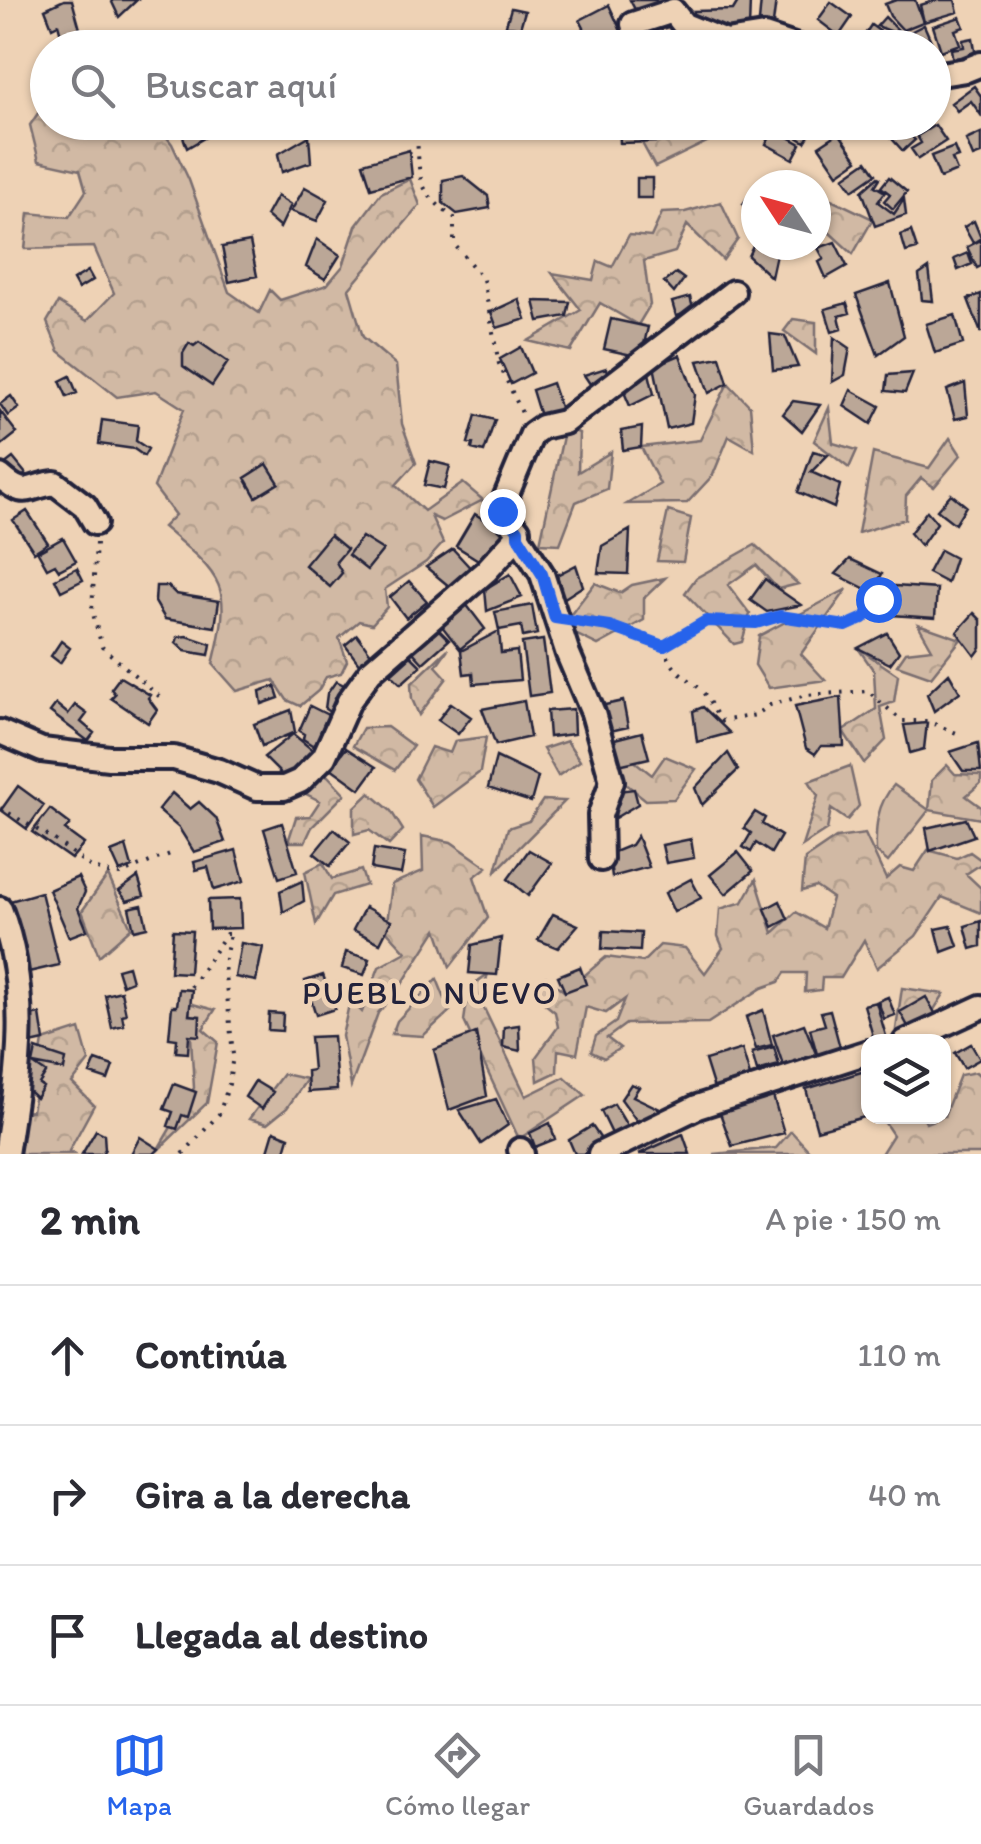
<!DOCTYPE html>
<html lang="es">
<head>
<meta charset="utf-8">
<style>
	:root { --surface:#fff; --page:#f2f2f3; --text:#2b2b33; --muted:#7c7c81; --line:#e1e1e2; --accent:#2563eb }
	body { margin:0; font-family:Itim,sans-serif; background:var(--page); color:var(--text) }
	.controls { position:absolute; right:30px; bottom:30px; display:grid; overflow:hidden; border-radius:20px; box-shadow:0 2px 8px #0004 }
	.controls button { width:90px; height:90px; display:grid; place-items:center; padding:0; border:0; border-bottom:2px solid var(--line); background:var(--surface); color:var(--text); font:50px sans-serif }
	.compass { position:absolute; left:741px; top:170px; width:90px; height:90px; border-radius:50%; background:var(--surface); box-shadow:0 2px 8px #0004; rotate:306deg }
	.stop { position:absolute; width:30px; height:30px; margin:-22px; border:8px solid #2563eb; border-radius:50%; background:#fff }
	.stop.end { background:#2563eb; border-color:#fff; box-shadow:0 2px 10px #0008 }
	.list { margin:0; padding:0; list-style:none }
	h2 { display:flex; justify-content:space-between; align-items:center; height:130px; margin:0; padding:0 40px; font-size:42px }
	h2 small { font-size:32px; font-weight:400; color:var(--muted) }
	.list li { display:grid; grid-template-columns:65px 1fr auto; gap:30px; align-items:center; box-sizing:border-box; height:140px; padding:0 40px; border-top:2px solid var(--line) }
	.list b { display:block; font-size:38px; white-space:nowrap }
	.list em { font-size:32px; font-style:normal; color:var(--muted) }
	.icon { flex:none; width:55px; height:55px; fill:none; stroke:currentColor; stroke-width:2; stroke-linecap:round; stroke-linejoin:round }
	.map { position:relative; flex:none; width:981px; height:1154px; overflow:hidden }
	.search { position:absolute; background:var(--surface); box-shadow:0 2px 8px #0004; left:30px; right:30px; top:30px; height:110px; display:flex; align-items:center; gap:25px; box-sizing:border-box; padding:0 35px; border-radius:55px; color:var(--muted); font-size:38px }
	.sheet { height:550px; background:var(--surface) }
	nav { display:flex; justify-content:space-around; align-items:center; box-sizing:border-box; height:140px; border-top:2px solid var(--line); background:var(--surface); font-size:28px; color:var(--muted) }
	nav a { display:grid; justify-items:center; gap:5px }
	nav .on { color:var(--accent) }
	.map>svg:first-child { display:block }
</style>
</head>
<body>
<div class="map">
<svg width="981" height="1154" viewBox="0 0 981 1154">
	<defs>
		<pattern id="forest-crowns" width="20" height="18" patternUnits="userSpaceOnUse" patternTransform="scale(2.5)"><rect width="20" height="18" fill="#d1b9a4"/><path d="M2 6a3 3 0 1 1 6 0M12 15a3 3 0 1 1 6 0" fill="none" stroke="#b39f8e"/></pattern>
	</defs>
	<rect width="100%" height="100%" fill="#eed2b5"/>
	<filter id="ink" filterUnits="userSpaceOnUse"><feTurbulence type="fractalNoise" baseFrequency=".01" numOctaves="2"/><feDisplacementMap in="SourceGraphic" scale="20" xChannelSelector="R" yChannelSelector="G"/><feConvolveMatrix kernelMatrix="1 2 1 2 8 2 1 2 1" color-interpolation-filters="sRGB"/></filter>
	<g filter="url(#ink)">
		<!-- green -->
		<path fill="#d1b9a4" stroke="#7a6e70" stroke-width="2.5" d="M894 785 929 810 888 862 876 852C875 826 877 804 894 785Z"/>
		<!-- forest -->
		<path fill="url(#forest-crowns)" stroke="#7a6e70" stroke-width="2.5" d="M47 100 48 122 156 123 172 144 189 180 229 292 259 313 270 290 280 300 327 285 343 266 356 226 381 193 410 179 420 205 349 289 363 337 396 365 402 424 416 463 396 485 424 511 463 483 483 500 442 521 431 516 443 543 426 562 385 589 387 607 372 624 359 621 339 638 347 661 341 673 326 677 318 691 300 706 287 700 274 680 237 691 213 664C233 585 224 578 163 527L175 515 154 487 184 409 156 391 117 397 59 351 47 322 58 303 87 321 114 293 94 247 25 249 29 213 69 217 86 191 80 170 39 161 30 125Z
			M700 123H715L719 136 655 167 642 143Z
			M829 198 873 219 853 254 818 222 816 225V200Z
			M721 202 738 239 723 260 687 225 675 252 644 261 650 305 638 325 600 303 571 351 528 341 581 310 552 273 593 280 598 261 612 267 629 235 651 237 662 213 685 212Z
			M793 319 816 322V354L784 331Z
			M728 383 750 406 754 450 729 436 713 475 687 503 627 504 660 484 641 447 700 440Z
			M829 408 833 443 857 450 849 468 814 441Z
			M565 427 579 433 578 472 611 452 607 489 576 502 560 544 540 543Z
			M950 438 961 455 934 487 921 478 906 496 905 519 858 533 873 453 929 468Z
			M668 511 691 518 683 562 657 561Z
			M755 545 798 584 778 589 756 565 728 585 750 614 742 642 734 644 685 593 696 578Z
			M665 578 644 598V620L598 645 561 627 595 583 620 593 632 585Z
			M847 589 801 654 825 680 769 688 755 665 759 636Z
			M918 624 961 639 931 677 897 665 906 652 932 649Z
			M858 648 898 675 894 702 880 707 886 740 864 763 843 731 876 709 874 671Z
			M448 649 436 666 447 678 419 715 412 699 411 684Z
			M387 727 413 746 395 770 353 746 363 728Z
			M486 737 480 772 433 807 415 779 431 747 450 753 455 741Z
			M567 741 580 761 558 776 543 749Z
			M628 756 652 775 665 756 696 769 674 799 646 800 605 767Z
			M947 765 955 774 981 775V783L966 796 981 807V819L929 810 932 780Z
			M850 766 859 806 847 820 831 809 827 830 802 846 818 796 809 781Z
			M327 775 345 794 312 827 305 842H288L296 817 310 816 320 801 298 790Z
			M370 793 391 811 403 830 389 845 369 830 354 834V808Z
			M543 800 565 801 496 871 508 828 529 821Z
			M865 834 886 879 900 867 914 871 928 850 957 858 970 852 981 860V864L966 874 981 888V913L942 897 916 936 877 968 864 940 841 978H822L821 990 805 992 806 973H785L779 982 762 988 708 1023 626 1024 607 1038 620 1048 604 1058 591 1052 596 1036 616 1022 625 999 606 1013 586 1007 577 1054 558 1050 557 1072 538 1081 536 1057 558 1027 555 1012 544 1003 537 986 546 977 565 992 606 957 643 962 660 945 685 948 705 973 723 948 718 936 720 909 743 902 756 879 773 933 796 912 824 928 832 898 816 887 802 891 805 859 836 838Z
			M422 836 451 842 487 867 474 877 488 918 450 967 437 929 399 989 378 1013 351 1086 342 1036 350 1000 362 1012 379 967 406 952 386 930 392 884 423 871Z
			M323 863 332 879 361 870 366 885 333 895 316 924 305 872Z
			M108 875 131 928 99 956 82 911Z
			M488 974 480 1000 526 1096 565 1077 585 1095 519 1139 464 1021 469 987Z
			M437 979 450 1011 423 1036 392 1034 397 1021Z
			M902 988 944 994 914 1041 895 1036Z
			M189 1003 215 1010 203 1029 218 1042 207 1103 157 1151 194 1088Z
			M80 1029 89 1061 72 1083 94 1105 69 1151 74 1154H18L0 1115 32 1111 43 1041Z
			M976 1072 981 1077V1154H881L893 1135 881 1117H923L926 1123 944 1116 960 1075Z
			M283 1074 307 1079 287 1108 267 1124 249 1119Z
			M791 1131 812 1154H714L776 1148Z"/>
		<!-- building -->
		<path fill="#bba797" stroke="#22223b" stroke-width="2.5" d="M64 0H72L83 40 64 46 58 24 52 27 45 9Z
			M111 0H137L119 17Z
			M630 0H656L663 13 639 17Z
			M739 0H750L749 30 693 27 694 11 733 10Z
			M761 0H776L773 24 759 22Z
			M896 0H915L923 22 903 30 890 16 885 4Z
			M937 0H955L958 12 924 22 920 5Z
			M831 2 852 17 839 36 818 20Z
			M609 5 621 31 587 48H572L568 40 586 32 580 20Z
			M511 8 525 11 520 28 506 25Z
			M885 17 898 30 895 33 877 26Z
			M960 17 964 27 955 30 960 44 941 51 933 26Z
			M871 25 903 48H856Z
			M924 25 931 41 910 48 904 35Z
			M701 36 702 48H667L666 41Z
			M552 38 554 48H530L529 43Z
			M973 38 977 63 954 68 951 49 964 47 963 40Z
			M974 86 981 96V115L971 101 957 111 951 103Z
			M178 122H207L211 134 187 148Z
			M619 122H648L649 127H655V142L620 143Z
			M779 122 784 125 780 132 801 144 793 159 766 144Z
			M786 122H808L815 126 805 142 784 129Z
			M891 122H898L915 140 903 151 884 130Z
			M935 125 946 141 918 159 911 149 921 143 917 136Z
			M839 133 858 160 838 174 819 146Z
			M981 133V154L973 157 966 140Z
			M309 136 311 162 282 172 278 154Z
			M954 147 958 157 952 159 957 171 940 178 931 156Z
			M409 150 412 177 371 188 363 163Z
			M867 161 876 174 853 190 844 177Z
			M463 176 488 196 490 208 457 214 443 203V180Z
			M878 177 880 178 875 186 885 192 878 202 894 214 904 199 906 215 875 226 862 191Z
			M889 177 907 192 893 209 884 201 890 194 881 187Z
			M637 178H652V198H637Z
			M305 187 328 200 317 221 291 211Z
			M755 187 756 209 753 212 743 204Z
			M277 196 291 205 280 228 266 216Z
			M974 221 981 238 973 243 964 227Z
			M911 231 917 249 906 252 901 235Z
			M317 239 340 255 325 279 306 267Z
			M756 239V245H778L771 277 748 256Z
			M981 240V266L977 268 967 247Z
			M250 242 257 276 229 282 222 247Z
			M835 242 847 266 826 278 819 262 824 259 818 248Z
			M968 253 972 264 958 270 954 259Z
			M929 268 933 301 922 300 919 275Z
			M88 271 93 280 78 289 73 280Z
			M676 273 684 279 674 293 664 282Z
			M890 283 904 336 878 355 856 295Z
			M981 294V333L968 299Z
			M690 297 694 312 676 316 672 302Z
			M519 299 526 319 497 328 491 312Z
			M534 301 570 302 567 316 539 321Z
			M847 303 850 313 839 316 842 329 832 332 825 309Z
			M955 315 963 344 935 353 926 324Z
			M611 319 648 327 641 357 604 349Z
			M770 334 785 336 798 367 773 370Z
			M834 337 850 348 845 375 832 382Z
			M199 342 228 362 212 386 183 366V353L189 343 194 346Z
			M521 347 532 373 511 384 500 359Z
			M680 355 695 395 691 423 667 429 654 366Z
			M720 357 728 383 709 393 698 361Z
			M606 368 609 380 596 393 584 375Z
			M649 373 654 394 630 406 621 385Z
			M913 373 905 393 886 391 888 375Z
			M70 376 77 393 67 397 60 381Z
			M552 383 561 410 540 416 532 390Z
			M965 383 968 416 955 419 947 390Z
			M851 390 880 406 871 424 844 406Z
			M11 396 19 408 8 416 0 404Z
			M793 401 820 405 802 431 783 414Z
			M0 411 17 433 2 445 0 442Z
			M476 415 495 420 484 452 472 449 473 444 468 443Z
			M102 420 138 425 136 441 148 449 144 456 134 449 99 444Z
			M642 427 641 447 623 450 621 431Z
			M813 451 828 455 811 472 840 485 834 508 798 492Z
			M13 458 26 474 9 486 0 468Z
			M430 461 450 466 444 489 424 485Z
			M267 464 279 483 256 497 245 478Z
			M951 494 966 506 955 524 937 510Z
			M27 511 48 543 34 552 13 520Z
			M927 511 937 523 921 546 910 533Z
			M475 514 507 534 488 566 456 546Z
			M630 530 628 574 598 573 602 546Z
			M330 535 347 549 336 562 342 573 330 587 305 565Z
			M362 537 383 550 367 570 348 555Z
			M63 538 76 561 59 570 55 564 47 568 38 552Z
			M453 549 475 573 456 592 426 567Z
			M940 550 955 558 947 583 928 573Z
			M850 559 882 574 872 592 836 574Z
			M576 565 583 586 563 599 557 575Z
			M77 568 83 580 61 591 55 579Z
			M510 574 522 597 487 611 485 589Z
			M765 579 778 589 801 605 767 612 750 600Z
			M409 581 427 601 406 618 390 597Z
			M156 586H168L176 594 219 601 215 627 165 619 155 602Z
			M895 586 937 589 935 618 892 615Z
			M466 604 485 629 460 649 441 625Z
			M532 605 537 634 523 637 521 626 499 630 495 612Z
			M974 613 981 620V648L975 656 957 632Z
			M437 628 449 640 423 663 412 651Z
			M499 631 501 653 517 651 520 680 474 684 473 673 464 674 461 651Z
			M887 633 899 652 890 664 858 648Z
			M357 635 372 655 360 665 345 645Z
			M187 636 211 644 209 655 185 651 176 643 178 637Z
			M543 640 550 693 529 696 522 643Z
			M61 641 70 648 60 663 51 656Z
			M411 656 421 666 401 684 391 674Z
			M949 673 960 692 934 711 927 694Z
			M120 677 150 695 148 698 157 710 148 723 111 698 115 694 111 689Z
			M336 681 350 688 334 715 325 709 327 694Z
			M275 686 279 698 262 704 260 691Z
			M841 697 844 746H821L815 754 806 748 795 706Z
			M524 701 530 737 496 745 482 709Z
			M623 701 628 727 601 733 596 707Z
			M451 703 471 717 458 734 438 720Z
			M56 704 68 714 75 705 87 714 81 722 94 733 88 741 50 712Z
			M310 706 332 717 318 749 303 739 304 734 299 731Z
			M703 707 730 733 697 742 693 711Z
			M573 709 574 734 549 737 547 711Z
			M291 710 295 732 262 746 254 724Z
			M927 723 924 749 910 753 904 725Z
			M642 732 649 758 614 766 607 741Z
			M293 734 316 753 290 783 264 757Z
			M978 743 981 771H963L950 752Z
			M346 748 376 767 360 789 331 768Z
			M728 753 738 770 702 805 695 788Z
			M496 757 538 777 531 802 488 788Z
			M18 786 44 805 27 829 1 810Z
			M634 789 638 804 615 818 617 791Z
			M172 793 190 809 199 802 216 818 225 842 194 852 179 828 158 810Z
			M50 809 70 824 65 830 84 844 71 859 32 832Z
			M755 812 765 818 762 824 781 836 771 853 756 843 751 852 743 847 751 833 744 828Z
			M966 819 974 836 930 851 926 828Z
			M282 823 297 872 279 878 264 829Z
			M334 829 350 842 330 866 314 853Z
			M637 836 649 867 612 877 609 854 631 845Z
			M691 839 694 858 666 863 662 845Z
			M126 846 132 867 120 872 111 852Z
			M374 849 405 854 401 874 371 869Z
			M236 850 244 881 214 890 208 867 196 870 194 862Z
			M529 850 552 863 528 896 508 879Z
			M738 852 753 871 726 894 710 875Z
			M78 877 85 892 78 908 87 930 69 937 49 890Z
			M138 877 144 896 127 901 119 891Z
			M691 879 701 898 674 912 665 893Z
			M302 881 304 901 283 912 280 891Z
			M41 892 59 965 7 977 0 956V904Z
			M240 899 241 928 209 929 208 900Z
			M780 901 788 919 773 927 765 909Z
			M142 905 147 927 134 930 129 908Z
			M365 907 391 921 380 943 353 930Z
			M553 914 578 925 558 948 538 940Z
			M981 921V946L971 949 965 926Z
			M951 926 958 946 942 952 936 929Z
			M173 930 192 931 189 973 170 972Z
			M603 931 641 933 640 951 602 949Z
			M501 938 497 975 469 973 472 945Z
			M241 943 263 947 256 981 235 977Z
			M346 952 370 959 364 975 342 968Z
			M128 966 132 981 122 985 117 969Z
			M580 967 586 984 565 992 558 976Z
			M323 975 335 1009 316 1015 305 981Z
			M179 989 192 990 189 1015 200 1016 199 1036 189 1035 188 1053 176 1052 177 1039 169 1038 172 1006H177Z
			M121 991 126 1014 122 1015 124 1025 112 1028 105 995Z
			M888 997 895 1015 884 1019 878 1001Z
			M926 997 940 1022 914 1037 900 1012Z
			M876 1002 886 1036 874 1040 864 1005Z
			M763 1010 772 1045 756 1049 746 1017Z
			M830 1010 842 1055 819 1061 810 1029 825 1025 821 1012Z
			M269 1013 283 1014 282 1031 268 1030Z
			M40 1014 44 1041 13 1048 7 1020Z
			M804 1024 819 1061 786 1074 773 1035Z
			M519 1025 520 1051 503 1047 504 1027Z
			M476 1033 487 1096 449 1110 434 1050Z
			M333 1036 337 1090 308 1092 307 1071 313 1070 310 1037Z
			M971 1044 980 1059 964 1068 955 1053Z
			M774 1047 779 1065 757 1071 752 1053Z
			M36 1049 66 1059 64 1070 33 1064Z
			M742 1049 750 1076 780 1066 784 1077 700 1103 697 1094 714 1089 705 1060Z
			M27 1060 46 1073 39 1084 43 1087 36 1098 19 1082Z
			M96 1060 113 1066 108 1080 90 1074Z
			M868 1070V1116L817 1130 806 1089Z
			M255 1081 273 1092 262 1109 245 1097Z
			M174 1084 196 1092 188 1117 182 1115 177 1129 168 1126 173 1112 164 1109Z
			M631 1084 639 1087 633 1096 666 1112 642 1128 621 1099Z
			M773 1096 784 1133 732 1146 720 1113Z
			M496 1099 508 1125 481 1144 459 1110Z
			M614 1104 632 1134 616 1142 601 1111Z
			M550 1123 555 1139 535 1147 530 1133Z
			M592 1126 607 1148 595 1154H575L569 1140Z
			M96 1130 104 1134 105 1149 102 1154H82Z
			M274 1131 289 1137 284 1154 268 1151Z
			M683 1134 690 1154H639Z
			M140 1137 159 1149 154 1154H131Z"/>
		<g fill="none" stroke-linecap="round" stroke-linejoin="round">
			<defs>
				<path id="street" d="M633 24 673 11 684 25 726 42 764 36 800 48
					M934 75 966 70 981 64
					M0 476C27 500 26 486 55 483L85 506 95 523
					M0 732 42 750 109 758H174L219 771 257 788H284L300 781 324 757 349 701 370 672 486 571 518 536
					M601 859 600 815 612 781 593 713 568 654 542 574 518 536V530L502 511 504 501 532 434 542 427 564 422 733 292
					M0 909C31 990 19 1071 6 1154
					M905 1042 981 1007
					M520 1150 522 1154
					M600 1154 697 1107 868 1052"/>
			</defs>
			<!-- street casing -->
			<use href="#street" stroke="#22223b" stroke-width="30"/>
			<!-- path -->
			<path stroke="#22223b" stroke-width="4" stroke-dasharray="2.5 8" stroke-linecap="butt" d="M415 125C423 173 409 185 454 218V244L483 279 499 364 522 413
				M96 543 92 610 102 647 160 697
				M580 621 609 626 664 646 706 621 756 623 781 616 846 626 864 618 887 585
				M664 646C673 673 680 671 699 688 709 697 713 712 722 721L756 715 770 705 806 695 868 691 902 721H927L959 734
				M0 808 53 839 91 867 109 873 120 874 175 852
				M191 987 226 934H230
				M183 1154 219 1114 229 1084 233 1055 224 964 230 934"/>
			<!-- street -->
			<use href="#street" stroke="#eed2b5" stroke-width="22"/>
		</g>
	</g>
	<g fill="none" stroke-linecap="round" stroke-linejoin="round" filter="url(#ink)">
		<!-- route -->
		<path stroke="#2563eb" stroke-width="12" d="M502 511 518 530V536L542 574 555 618 609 626 664 646 706 621 756 623 780 616 846 626 864 618 878 599"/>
	</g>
	<g text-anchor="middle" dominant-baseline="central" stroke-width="9" stroke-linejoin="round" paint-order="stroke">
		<!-- neighbourhood labels -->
		<g font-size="32" letter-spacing="2.5" fill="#22223b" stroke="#eed2b5">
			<text x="430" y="993">PUEBLO NUEVO</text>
		</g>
	</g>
</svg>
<div class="controls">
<button><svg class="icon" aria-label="layers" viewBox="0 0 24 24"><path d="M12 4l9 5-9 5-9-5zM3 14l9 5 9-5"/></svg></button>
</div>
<svg class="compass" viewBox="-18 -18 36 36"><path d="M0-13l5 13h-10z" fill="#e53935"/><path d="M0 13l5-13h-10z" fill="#7c7c81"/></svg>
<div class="stop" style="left:878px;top:599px"></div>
<div class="stop end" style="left:502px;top:511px"></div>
<div class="search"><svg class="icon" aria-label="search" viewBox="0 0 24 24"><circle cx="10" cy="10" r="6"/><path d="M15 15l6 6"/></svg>Buscar aquí</div>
</div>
<section class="sheet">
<h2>2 min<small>A pie · 150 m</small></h2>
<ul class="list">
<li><svg class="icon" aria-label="ahead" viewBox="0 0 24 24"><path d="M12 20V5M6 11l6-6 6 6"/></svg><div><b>Continúa</b></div><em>110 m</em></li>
<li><svg class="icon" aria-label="right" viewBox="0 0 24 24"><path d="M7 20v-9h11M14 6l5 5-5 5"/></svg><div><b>Gira a la derecha</b></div><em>40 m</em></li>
<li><svg class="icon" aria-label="arrive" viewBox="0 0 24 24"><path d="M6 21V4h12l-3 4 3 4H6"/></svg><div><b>Llegada al destino</b></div></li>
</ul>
</section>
<nav>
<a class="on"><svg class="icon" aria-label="map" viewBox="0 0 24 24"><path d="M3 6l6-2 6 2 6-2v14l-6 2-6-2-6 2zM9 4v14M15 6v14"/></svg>Mapa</a>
<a><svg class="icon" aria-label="directions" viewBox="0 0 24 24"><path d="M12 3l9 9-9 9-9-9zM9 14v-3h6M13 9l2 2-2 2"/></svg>Cómo llegar</a>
<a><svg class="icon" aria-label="saved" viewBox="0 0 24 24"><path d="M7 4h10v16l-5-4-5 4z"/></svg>Guardados</a>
</nav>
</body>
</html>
